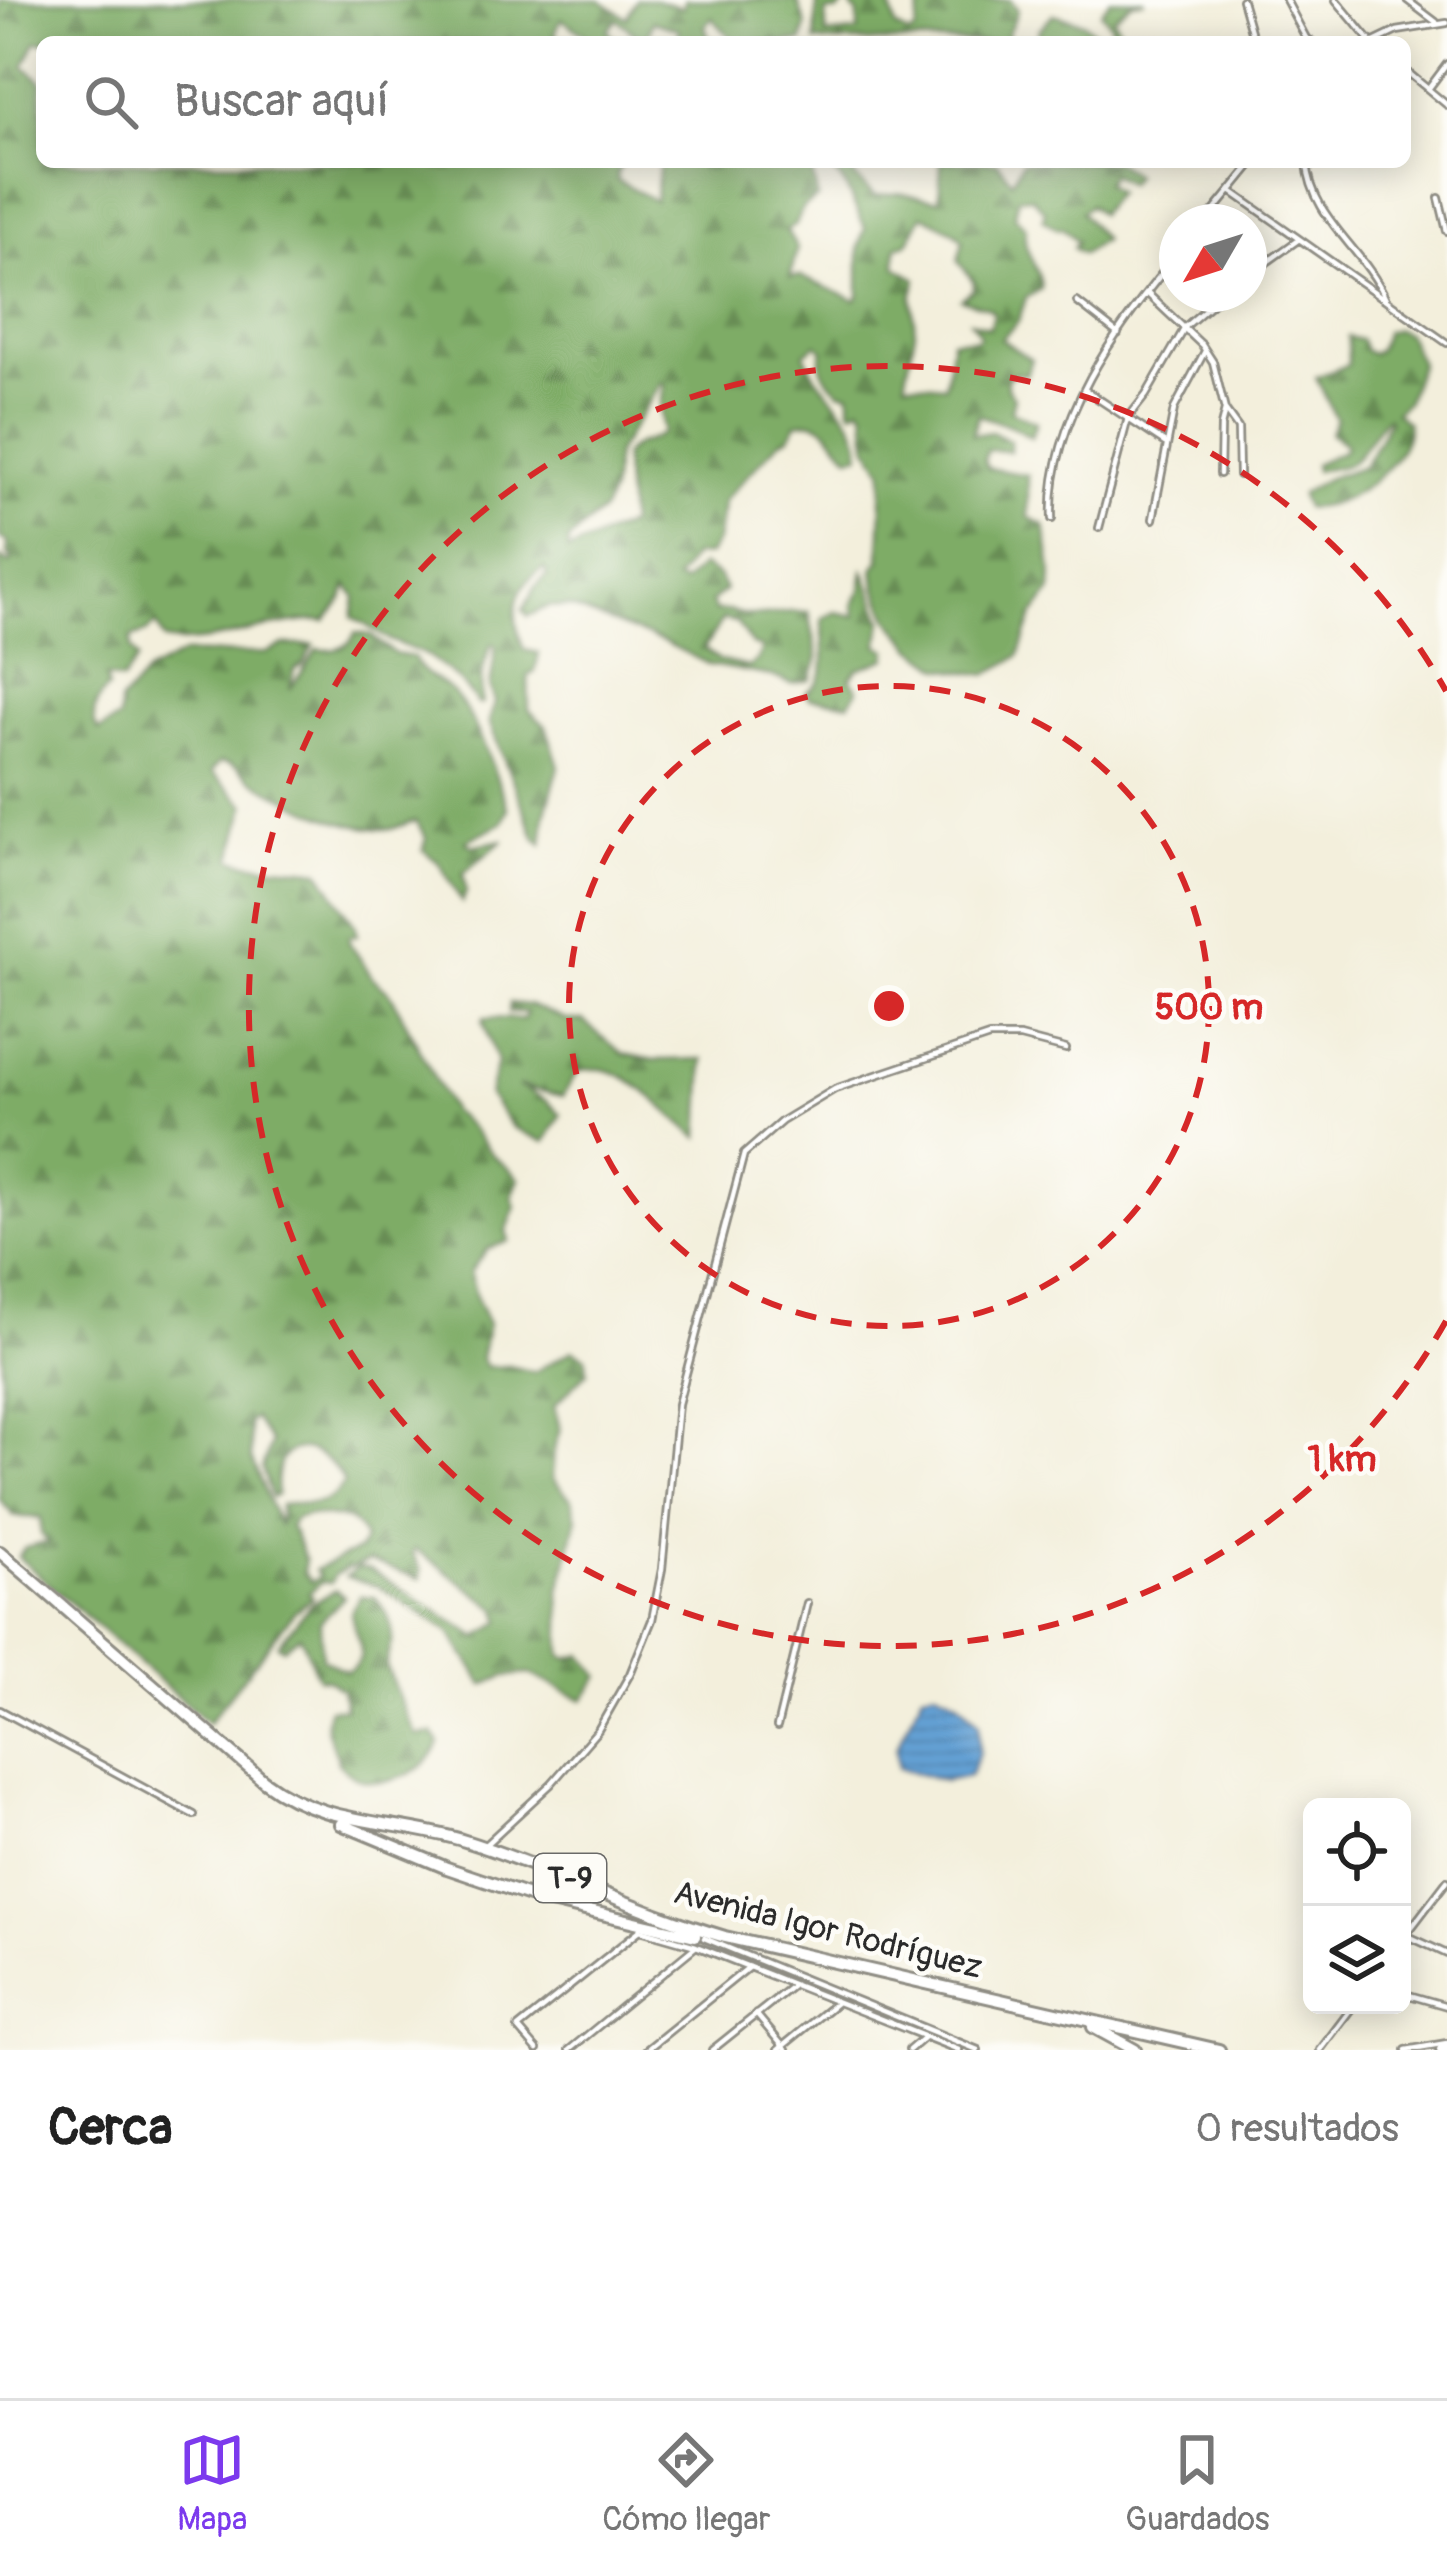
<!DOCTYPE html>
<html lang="es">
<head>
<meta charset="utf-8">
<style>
	:root { --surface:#fff; --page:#f2f2f2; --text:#222; --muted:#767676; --line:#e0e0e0; --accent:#7c3aed }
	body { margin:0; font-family:Pangolin,sans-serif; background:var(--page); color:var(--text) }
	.controls { position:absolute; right:36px; bottom:36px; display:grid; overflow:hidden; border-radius:18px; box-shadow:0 6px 30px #0003 }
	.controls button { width:108px; height:108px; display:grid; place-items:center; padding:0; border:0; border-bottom:3px solid var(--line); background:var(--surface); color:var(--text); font:60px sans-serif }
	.compass { position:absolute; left:1159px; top:204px; width:108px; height:108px; border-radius:50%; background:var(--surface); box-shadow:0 6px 30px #0003; rotate:231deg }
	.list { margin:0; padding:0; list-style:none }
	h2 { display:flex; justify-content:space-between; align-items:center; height:156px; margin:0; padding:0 48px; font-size:51px }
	h2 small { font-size:39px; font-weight:400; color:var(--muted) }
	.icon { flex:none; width:66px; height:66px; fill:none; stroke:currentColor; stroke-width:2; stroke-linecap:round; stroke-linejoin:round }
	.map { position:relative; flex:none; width:1447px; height:2050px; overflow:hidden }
	.search { position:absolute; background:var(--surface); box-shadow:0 6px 30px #0003; left:36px; right:36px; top:36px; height:132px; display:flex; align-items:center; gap:30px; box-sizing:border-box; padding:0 42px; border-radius:18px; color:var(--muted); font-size:45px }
	.sheet { height:348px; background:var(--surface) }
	nav { display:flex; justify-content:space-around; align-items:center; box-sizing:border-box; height:168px; border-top:3px solid var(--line); background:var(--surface); font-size:33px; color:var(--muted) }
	nav a { display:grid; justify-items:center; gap:6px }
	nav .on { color:var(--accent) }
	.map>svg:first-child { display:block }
</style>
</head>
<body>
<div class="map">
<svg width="1447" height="2050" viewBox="0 0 1447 2050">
	<defs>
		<pattern id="forest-firs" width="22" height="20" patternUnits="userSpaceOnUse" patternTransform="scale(3)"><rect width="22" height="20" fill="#7eac66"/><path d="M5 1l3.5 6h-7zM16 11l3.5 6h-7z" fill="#678c54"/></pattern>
		<pattern id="water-rules" width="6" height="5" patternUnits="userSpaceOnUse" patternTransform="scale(3)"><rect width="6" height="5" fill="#63a0d4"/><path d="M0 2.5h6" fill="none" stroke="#5283ac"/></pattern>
	</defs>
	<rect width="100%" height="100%" fill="#fdfcf7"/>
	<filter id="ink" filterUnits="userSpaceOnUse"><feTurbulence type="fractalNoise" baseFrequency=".00833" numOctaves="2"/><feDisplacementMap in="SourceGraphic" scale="24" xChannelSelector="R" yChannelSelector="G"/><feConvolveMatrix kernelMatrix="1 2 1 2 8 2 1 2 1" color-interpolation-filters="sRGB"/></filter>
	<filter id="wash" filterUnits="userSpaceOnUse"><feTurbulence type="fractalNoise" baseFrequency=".004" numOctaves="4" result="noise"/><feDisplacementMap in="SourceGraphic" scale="48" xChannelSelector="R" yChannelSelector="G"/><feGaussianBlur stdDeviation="2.7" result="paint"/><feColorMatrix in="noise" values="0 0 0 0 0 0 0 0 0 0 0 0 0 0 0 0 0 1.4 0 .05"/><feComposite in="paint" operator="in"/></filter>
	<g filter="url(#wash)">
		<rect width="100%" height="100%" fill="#f3efdc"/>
		<!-- forest -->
		<path fill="url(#forest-firs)" stroke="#546c48" stroke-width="3" fill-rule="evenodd" d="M0 0H600L627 18 636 0H655L683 8 684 0H797L806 25 802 42H735L712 18 705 26 710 42H678L679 29 653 21 646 42H635L639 37 617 19 608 30 616 42H597L561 19 555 33 560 42H36L24 66 42 81V162H625L617 172V180L655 201 660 162H821L811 170 818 198 803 207 796 225 786 230 797 249 790 277 800 276 855 300 859 296V246L865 228 845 185 825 162H849L855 177 875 196 899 193 939 200 941 162H997L1012 181 1022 162H1116L1134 175 1128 184 1110 174 1105 184 1116 192 1099 214 1090 205 1081 212 1103 240 1082 254 1073 248 1077 241 1061 227 1058 229 1043 219 1045 211 1032 197H1018L1015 216 1026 228C1020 252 1041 266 1041 289L1026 298 1018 322 1001 339 1031 360 1026 375 1015 373 1007 379V388L1014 397 1011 411 1036 422 1031 437 1011 426 978 415 972 435 992 432 1010 441V451L987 450 984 460 987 468 1028 475V517L1045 525 1052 571 1051 592 1033 616 1019 656 987 675 941 668 915 649 890 620 876 587 874 569 880 560 883 469 868 446 865 412 860 406 853 411 850 408V393L839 391C826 377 816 370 823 350L817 344 805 353C813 388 864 415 860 454L850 456C832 440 826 415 797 423L790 436 780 441 724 500 717 541 709 555 693 556 676 580 683 583 702 566 718 576 725 590 711 602 715 612C729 609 733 613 746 615 765 618 788 609 809 612L818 658 810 680 791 684 772 676 710 665 664 642 570 607 550 606 528 616 523 610 536 586 547 575 544 568C510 589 511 618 524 650L539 653 535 671 528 675 529 710 546 726 559 766 545 815 542 844 536 839 489 722 495 702 490 687 496 646 492 644C482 664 480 682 482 704H478L460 681 429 656 389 640 353 617 356 597 347 585 343 599 325 621C273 618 207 650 164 640L156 623 146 633 131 638V649L138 659 122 681 106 677 108 688C97 698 88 719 99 731L119 719 120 703 147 673 183 654 266 653 284 645H314L303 664 294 670 290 689 318 649C335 652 349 649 355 633L370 635 395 654 414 657C419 676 443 680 455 695 481 726 494 773 508 809L502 823 466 841 471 846 504 840 463 873 466 892 462 902 439 863 423 850 426 838 416 821C408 822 398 828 390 829 344 830 299 807 259 784 243 775 239 762 220 762L211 772 246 805 232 858C253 868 294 866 319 870L356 927 357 935 349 936V942L373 978 391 994 452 1112C474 1126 479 1143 496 1158 505 1166 512 1170 519 1179L512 1196 516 1207 506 1231 509 1241 487 1249 470 1272 477 1301 488 1324 481 1358 486 1367 510 1366 534 1372 573 1350 586 1357 587 1372 554 1406 560 1429 554 1449 552 1478 572 1500 577 1518 560 1590 562 1655 568 1659 583 1655 600 1676 583 1700 530 1674 505 1676 484 1685 449 1631 378 1586 346 1577 358 1568 370 1570 478 1637 501 1621 498 1609 415 1549 412 1552 421 1571 420 1579 369 1561 335 1574 331 1583 321 1582 309 1593 313 1597 294 1612 208 1723 18 1557 25 1548 48 1542 41 1534V1518L14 1516 0 1500 3 1330 0 1327V558L10 564 12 559 7 554 8 542 0 538ZM922 215 955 232 963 241 958 261 974 282 973 290 961 299 989 308 994 313 989 328 971 321 980 335 977 339 952 340 945 385 905 382 915 332 912 297 917 279 896 267 897 246 908 243ZM662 382 665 385 660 405 663 432C650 444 633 441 623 456L629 525 568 551 569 540 603 510 611 492 616 453ZM723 619 736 622 752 645 762 648 758 659 749 667 721 661 704 649ZM254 1418 271 1443 262 1468 272 1498 277 1495C270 1430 323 1442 344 1482 325 1514 308 1499 280 1505L279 1526 251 1458 249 1423ZM309 1515C334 1519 354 1511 364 1540L359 1550 315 1570 320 1577 311 1582 303 1572 305 1560 290 1526 294 1519Z
			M817 0H850L837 12H826V35L858 32V14L853 10 851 0H889L896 27 910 35 916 31 921 0H1010L1018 10 1007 35 1010 42H815Z
			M1110 0H1146L1132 2 1113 18 1127 40 1144 33 1176 31 1178 42H1037L1039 30 1053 14 1083 22 1100 37 1111 36V25L1101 12Z
			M1396 329 1407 334 1420 363 1407 401 1395 412 1407 423C1410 464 1343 513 1305 507L1300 496 1302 493 1326 479 1364 466 1389 421 1388 417C1372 429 1365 455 1346 465 1338 469 1324 469 1315 471L1314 464 1343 451 1346 445 1330 433 1336 419 1316 377 1348 365V337L1361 340 1365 351 1372 354 1378 350 1385 332Z
			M864 571 883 621 878 645 888 650 887 658 858 669 850 678 858 690 849 703 810 698 806 693C834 676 821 645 823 618L836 612 856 616 853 605 861 590Z
			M510 1003 529 1005 566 1020 583 1021 623 1054 655 1060 704 1059 700 1138C666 1116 624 1054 577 1072L563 1096 518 1086 547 1101 561 1115 545 1142 512 1127 489 1095 497 1062 483 1022 484 1018 524 1019 526 1012H509Z
			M336 1590 344 1597 320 1622 322 1658 347 1672C375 1656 353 1636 351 1612L360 1596 375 1597C386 1608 394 1627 392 1643 391 1644 386 1661 386 1662 385 1669 412 1728 417 1735L433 1733 439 1743C427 1776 371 1797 343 1768 332 1757 342 1764 335 1751 328 1736 322 1724 329 1708H345L342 1690 327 1679 318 1678 300 1635 284 1648 278 1645 311 1604Z"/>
		<!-- water -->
		<path fill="url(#water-rules)" stroke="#476680" stroke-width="3" d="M934 1689 958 1700 979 1722V1753L969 1776 944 1781 898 1768 896 1748 923 1693Z"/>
	</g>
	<g filter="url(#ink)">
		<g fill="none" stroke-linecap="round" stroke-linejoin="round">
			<defs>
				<path id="street" d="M1242 0 1254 42
					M1286 0 1306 38 1313 42
					M1336 0 1371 42
					M1407 0 1436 22
					M1374 42 1397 31 1447 23
					M1405 70 1447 105
					M1429 88 1447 64
					M1307 162C1311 219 1364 248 1386 299
					M1231 191 1447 343
					M1439 198 1447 231
					M1205 222 1254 162
					M1249 275 1298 240
					M1148 294 1202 345 1213 362 1225 410 1238 428 1239 475
					M1077 302 1118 334
					M1085 390 1165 443
					M1220 474 1221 426 1225 410
					M1052 519C1048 421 1116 328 1177 255
					M1153 519 1174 409 1205 351
					M1099 528 1128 418 1146 395 1186 326 1223 294
					M0 1710 194 1815
					M777 1727 807 1603
					M484 1846 551 1784 598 1730 630 1674 652 1620 662 1569 678 1404 744 1154 782 1121 835 1089 989 1037H1020L1066 1049
					M1406 1935 1447 1954
					M704 1938 978 2050
					M1402 1940 1447 1881
					M1402 1993 1447 2006
					M756 2014 786 2050
					M537 2050 518 2028 640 1930 696 1946 959 2050
					M569 2050 695 1947
					M646 2050 749 1967
					M712 2050 792 1986
					M778 2050 837 2002
					M909 2050 923 2038
					M1320 2050 1354 2005
					M1406 2050 1447 2043"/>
				<path id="highway" d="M0 1552 264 1781C325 1827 396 1819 465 1841 554 1869 636 1911 725 1937L1219 2050
					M341 1824 447 1868 538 1899 695 1936
					M1093 2027 1135 2050
					M1442 2050 1447 2049"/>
			</defs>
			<!-- street casing -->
			<use href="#street" stroke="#8f8d84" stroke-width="10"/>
			<!-- highway casing -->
			<use href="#highway" stroke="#8f8d84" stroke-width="16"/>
			<!-- street -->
			<use href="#street" stroke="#fff" stroke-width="4.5"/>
			<!-- highway -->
			<use href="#highway" stroke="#fff" stroke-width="10"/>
		</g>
	</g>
	<!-- distance rings -->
	<g fill="none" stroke="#d62828" stroke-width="6" stroke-dasharray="21 15">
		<circle cx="889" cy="1006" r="320"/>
		<path d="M1446 1321A640 640 0 1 1 1446 691"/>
	</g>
	<g text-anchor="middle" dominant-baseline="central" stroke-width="9" stroke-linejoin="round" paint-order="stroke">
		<!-- shield labels -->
		<rect fill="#fdfcf7" stroke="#6a6a68" stroke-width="3" x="534" y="1854" width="72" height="48" rx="9"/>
		<g font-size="30" font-weight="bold" fill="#2b2b2b">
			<text x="570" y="1878">T-9</text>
		</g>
		<!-- street labels -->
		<g font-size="33" fill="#2b2b2b" stroke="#fdfcf7">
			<text transform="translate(828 1930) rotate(14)">Avenida Igor Rodríguez</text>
		</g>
	</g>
	<circle cx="889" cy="1006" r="18" fill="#d62828" stroke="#fdfcf7" stroke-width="6"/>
	<g font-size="36" text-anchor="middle" font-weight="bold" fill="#d62828" stroke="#fdfcf7" stroke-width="9" stroke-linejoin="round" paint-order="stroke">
		<text x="1209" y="1019">500 m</text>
		<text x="1342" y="1471">1 km</text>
	</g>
</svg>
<div class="controls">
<button><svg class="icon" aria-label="locate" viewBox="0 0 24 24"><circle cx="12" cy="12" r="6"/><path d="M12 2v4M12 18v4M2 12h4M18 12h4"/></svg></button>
<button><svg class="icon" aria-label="layers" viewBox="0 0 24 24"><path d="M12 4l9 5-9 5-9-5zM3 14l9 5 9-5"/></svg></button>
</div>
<svg class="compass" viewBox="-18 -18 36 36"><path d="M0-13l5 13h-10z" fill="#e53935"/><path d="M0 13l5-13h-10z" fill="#767676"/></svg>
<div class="search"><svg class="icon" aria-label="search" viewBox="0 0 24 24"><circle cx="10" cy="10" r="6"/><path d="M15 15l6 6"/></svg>Buscar aquí</div>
</div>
<section class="sheet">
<h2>Cerca<small>0 resultados</small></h2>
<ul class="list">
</ul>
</section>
<nav>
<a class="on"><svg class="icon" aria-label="map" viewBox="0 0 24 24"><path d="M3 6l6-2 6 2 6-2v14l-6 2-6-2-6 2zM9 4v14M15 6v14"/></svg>Mapa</a>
<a><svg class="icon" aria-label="directions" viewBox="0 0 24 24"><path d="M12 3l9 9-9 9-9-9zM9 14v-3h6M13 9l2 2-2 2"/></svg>Cómo llegar</a>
<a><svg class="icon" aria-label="saved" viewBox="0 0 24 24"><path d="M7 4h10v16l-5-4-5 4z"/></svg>Guardados</a>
</nav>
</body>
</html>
